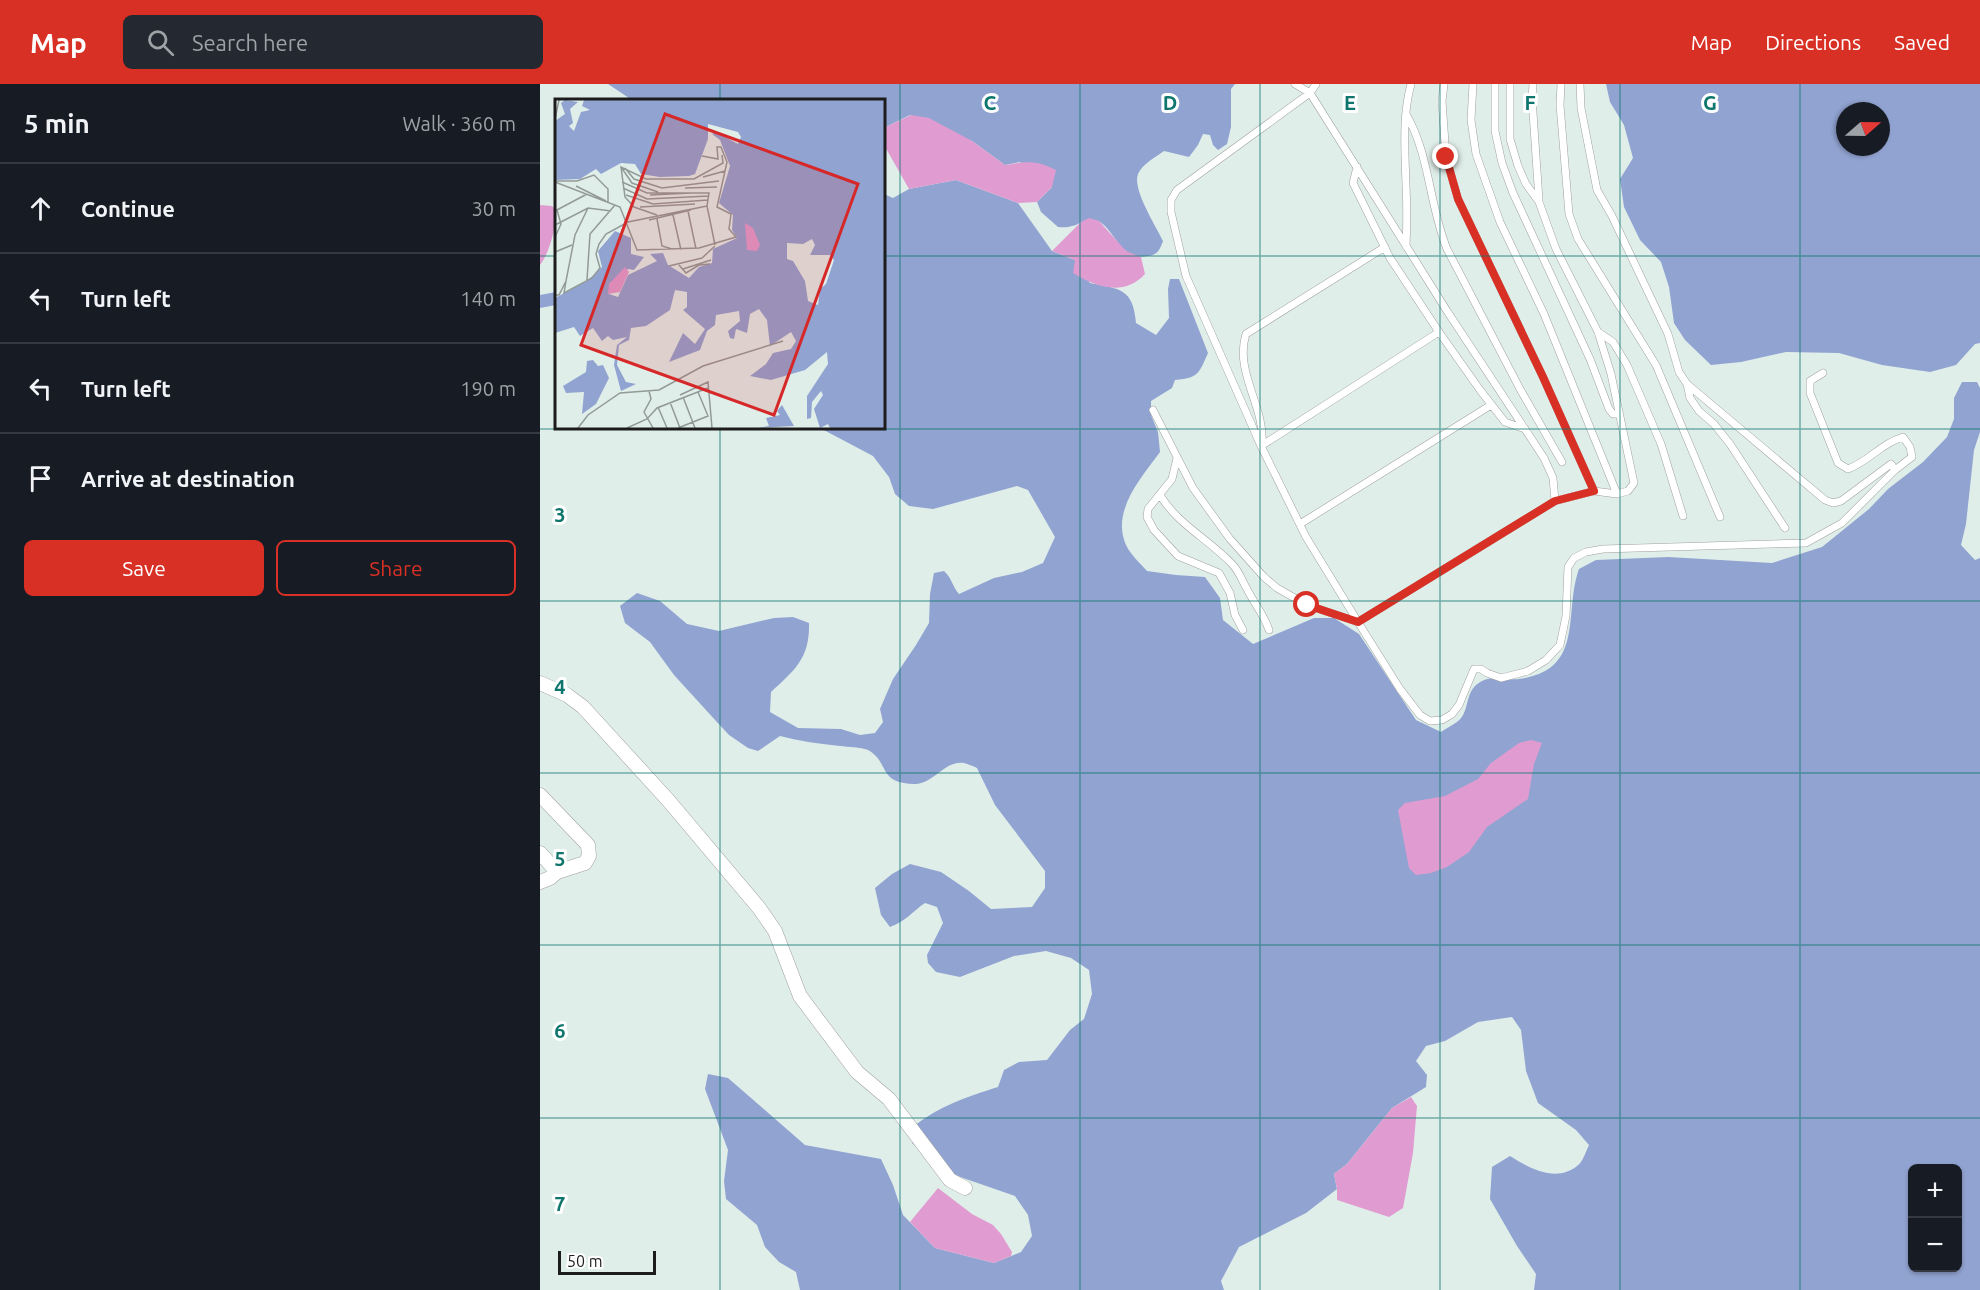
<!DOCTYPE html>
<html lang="en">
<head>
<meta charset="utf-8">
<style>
	:root { --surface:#171b24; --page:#242831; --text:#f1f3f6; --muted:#9ea1a6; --line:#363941; --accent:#d93025 }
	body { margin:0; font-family:Ubuntu,sans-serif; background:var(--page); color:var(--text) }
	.controls { position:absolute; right:18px; bottom:18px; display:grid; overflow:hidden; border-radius:9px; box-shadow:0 2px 4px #0004 }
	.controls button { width:54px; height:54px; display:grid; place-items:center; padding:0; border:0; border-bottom:2px solid var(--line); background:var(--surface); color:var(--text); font:30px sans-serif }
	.compass { position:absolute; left:1296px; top:18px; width:54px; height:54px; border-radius:50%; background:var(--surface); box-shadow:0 2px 4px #0004; rotate:70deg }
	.scale { position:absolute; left:18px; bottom:15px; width:98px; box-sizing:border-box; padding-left:6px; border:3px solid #1c1c1c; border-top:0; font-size:16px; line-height:21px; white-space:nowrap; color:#1c1c1c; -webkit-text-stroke:4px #fff; paint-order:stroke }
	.stop { position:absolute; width:18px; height:18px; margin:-14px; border:4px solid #d93025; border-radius:50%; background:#fff }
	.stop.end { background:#d93025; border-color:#fff; box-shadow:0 2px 6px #0008 }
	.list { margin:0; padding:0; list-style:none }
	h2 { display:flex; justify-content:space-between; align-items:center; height:78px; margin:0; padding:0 24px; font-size:26px }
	h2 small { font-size:20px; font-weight:400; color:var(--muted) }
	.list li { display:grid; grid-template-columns:39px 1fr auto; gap:18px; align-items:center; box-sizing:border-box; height:90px; padding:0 24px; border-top:2px solid var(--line) }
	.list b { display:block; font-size:22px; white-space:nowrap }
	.list em { font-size:20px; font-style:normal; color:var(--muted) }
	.actions { display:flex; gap:12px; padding:18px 24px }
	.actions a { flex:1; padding:14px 0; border:2px solid var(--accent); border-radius:9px; text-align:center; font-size:21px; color:var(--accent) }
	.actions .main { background:var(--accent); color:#fff }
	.icon { flex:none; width:33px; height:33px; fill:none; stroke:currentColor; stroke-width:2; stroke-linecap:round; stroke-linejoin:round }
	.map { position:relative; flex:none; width:1440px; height:1206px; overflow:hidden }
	header { display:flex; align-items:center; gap:36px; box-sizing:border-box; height:84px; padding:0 30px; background:var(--accent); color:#fff }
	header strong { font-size:28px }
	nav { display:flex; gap:33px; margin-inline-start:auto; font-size:21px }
	.search { width:420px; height:54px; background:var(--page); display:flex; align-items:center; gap:15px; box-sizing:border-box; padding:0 21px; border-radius:9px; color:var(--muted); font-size:22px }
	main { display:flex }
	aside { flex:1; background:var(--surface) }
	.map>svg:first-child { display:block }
</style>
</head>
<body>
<header>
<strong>Map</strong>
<div class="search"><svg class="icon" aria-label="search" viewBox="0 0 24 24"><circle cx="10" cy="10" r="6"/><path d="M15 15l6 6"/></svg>Search here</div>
<nav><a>Map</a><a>Directions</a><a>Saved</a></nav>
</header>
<main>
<aside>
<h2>5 min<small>Walk · 360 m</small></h2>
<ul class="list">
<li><svg class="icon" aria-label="ahead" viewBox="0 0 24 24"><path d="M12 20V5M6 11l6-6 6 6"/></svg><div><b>Continue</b></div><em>30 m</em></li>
<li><svg class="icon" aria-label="left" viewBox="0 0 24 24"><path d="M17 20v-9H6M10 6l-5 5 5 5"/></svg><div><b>Turn left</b></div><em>140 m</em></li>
<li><svg class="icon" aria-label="left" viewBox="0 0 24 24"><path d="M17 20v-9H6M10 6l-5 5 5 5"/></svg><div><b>Turn left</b></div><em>190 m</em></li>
<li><svg class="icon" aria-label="arrive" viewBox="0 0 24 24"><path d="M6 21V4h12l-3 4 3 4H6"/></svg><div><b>Arrive at destination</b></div></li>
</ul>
<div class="actions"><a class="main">Save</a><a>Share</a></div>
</aside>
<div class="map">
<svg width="1440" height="1206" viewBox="0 0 1440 1206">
	<rect width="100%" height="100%" fill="#e0eeea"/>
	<!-- forest -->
	<path fill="#91a3d1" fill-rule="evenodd" d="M68 0H695L691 5V43L687 60 678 66 673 61 670 51 663 50 658 61 649 73 624 67C616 73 602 80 598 90 592 105 616 142 623 157 620 165 618 171 608 172 580 178 576 146 558 137 547 132 541 140 532 142 527 144 522 143 518 143L501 128 497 118 512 103 480 78 465 81 432 57 370 31 344 44V16H92Z
		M1066 0H1440V259L1435 260 1416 281 1390 288 1342 281 1299 269 1246 268 1201 278 1171 281 1145 256 1134 239 1129 203 1121 178 1100 156 1084 123 1080 95 1093 74 1084 41 1070 18ZM1305 27H1341V63H1305Z
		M416 96 478 119 512 167 535 176 550 199C580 205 593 204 596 239L616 251 629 234 628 205 630 195H639L668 269C659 289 659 294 635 296L632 304 611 317V331L618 348 620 368C601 394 571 427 586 461 590 470 600 479 607 487L636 491 665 493 680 514 683 536 713 560 774 534H794L819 550 876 636 901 648C908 643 920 638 923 631 928 622 927 609 936 601 950 589 963 597 979 595 1046 586 1023 529 1039 485L1056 476 1128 473 1232 479 1282 463 1329 425 1348 405 1383 378 1407 353 1414 335V314L1422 298H1437L1440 304V348L1434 366 1426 440 1421 461 1435 476 1440 474V1206H994L996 1190 977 1162 950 1115 952 1083 970 1072C989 1084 1016 1099 1037 1082 1043 1078 1046 1067 1049 1061L1036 1046 998 1019 986 987 981 946 972 933 938 938 905 957 886 962 876 977 887 991 886 1003 852 1024 807 1080 794 1090 797 1105 766 1129 699 1163 681 1197 684 1206H260L256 1188 239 1178 225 1163 217 1141 186 1115 184 1097 188 1066 165 1005 168 990 188 994 265 1061 341 1075 353 1101 363 1131 395 1164 454 1179 481 1168 492 1152 488 1131 475 1112 403 1087 372 1059V1044C398 1022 427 1013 458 1003L464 986 479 978 507 976 530 946 544 935 552 910 549 886 531 874 506 867 474 872 420 893 396 888 388 879 387 871 403 839 397 823 385 819C373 827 365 838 350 843L341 831 335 804 352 790 370 780 401 788 429 807 451 825 492 823 505 804V787L455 721 437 684C433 682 428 680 424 679 404 676 393 701 374 700 337 699 350 678 328 666 320 663 309 663 300 662 280 660 260 657 240 652L218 667 208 664 189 651 176 637 134 591 110 558 85 539 80 522 97 509 120 517 147 540 179 547 234 534 253 533 269 539C270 574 255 586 231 608L230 628 258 644 301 645 320 651 335 649 343 638 340 625 353 595 376 561 389 539 390 510 394 489 404 487C412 494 412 502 419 510L454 494 482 488 503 479 515 453 488 406 477 402 393 425 369 422 355 410 349 393 333 372 280 344H344V110L353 114 369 105ZM1372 1084H1418V1184H1372Z
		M16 208V221L0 224V211Z"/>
	<!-- water -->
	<path fill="#e09cd0" d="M371 31 389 34 432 57 465 81C487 77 497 76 516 86L512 103 497 118 478 119 416 96 369 105 344 61V44Z
		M0 121 12 122 16 127C16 143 10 168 0 181Z
		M549 134 559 137 586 167 601 173 605 190C584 213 556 203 533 189L535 176 512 167 541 138Z
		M991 656 1002 659 994 680 988 715 947 743 929 768 907 783 891 789 876 791 869 784 858 726 865 719 905 712 938 695 951 679 979 659Z
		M871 1013 877 1022 873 1069 863 1124 849 1133 797 1116V1105L794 1090 807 1080 852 1024Z
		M398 1104 432 1130 453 1141 461 1150 472 1168 471 1172 454 1179 395 1164 370 1138Z"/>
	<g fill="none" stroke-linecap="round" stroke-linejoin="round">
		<defs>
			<path id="service" d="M755 0 770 9 907 227 1004 374 1013 394 1015 417
				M776 0 770 9 637 106 631 116V128L646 192 721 362 766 453 818 538 860 605 880 631 890 637 902 636 912 630 919 621 934 585H941L947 589 961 594 988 587 1006 576 1020 561 1026 532 1028 483 1034 474 1046 468 1063 465 1266 459 1302 439 1355 386 1372 373 1370 363 1363 353C1342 359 1329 377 1308 385L1298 379 1270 309V297L1283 289
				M904 0 902 17 906 73 918 115 1003 293 1054 407
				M933 0 931 36 936 70 960 138 1004 230 1077 410
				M955 0V47L962 79 973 109 1050 275 1069 325 1073 330H1079
				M993 0 992 14 999 116
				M1021 0 1020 21 1029 130 1038 155 1116 281 1180 433
				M1040 0 1041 24 1057 106 1072 132 1128 250 1139 288 1147 300 1285 416 1293 419 1301 417 1351 380 1355 386
				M866 30C890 71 889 121 907 165L980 305 1022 378
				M817 83 813 99 850 174 899 248 940 306 965 338 985 345
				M866 162C867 142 867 122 866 101 865 67 862 33 871 0
				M1058 248 1073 258 1087 281 1121 360 1143 432
				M1147 300 1150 314 1159 327 1174 340 1190 360 1245 444
				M613 326 653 404 690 455 724 493 737 504 767 521 818 538
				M722 359C725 323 694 287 706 250L845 163
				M721 362 899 248
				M637 374 632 395 608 425 607 433 614 446 638 472 679 489 690 509 695 531 703 546
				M620 411C638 441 670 456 693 481 700 489 702 497 707 505 714 519 724 531 729 546
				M760 440 951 321
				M818 538 1015 417 1054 407 1077 410 1088 407 1094 399 1071 290 1058 248 1016 165 999 118 986 100 978 82 970 55V0"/>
			<path id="minor" d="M0 599 27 611 43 623 128 716 219 824 235 847 260 912 317 988 349 1015 410 1096 425 1104
				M0 711 48 761 49 772 45 779 17 788 10 794 0 798
				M0 769 17 788"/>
		</defs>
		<!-- service casing -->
		<use href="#service" stroke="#a0a0a0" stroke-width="8"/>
		<!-- minor casing -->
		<use href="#minor" stroke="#a0a0a0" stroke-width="15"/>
		<!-- service -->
		<use href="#service" stroke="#fff" stroke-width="7"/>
		<!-- minor -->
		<use href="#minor" stroke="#fff" stroke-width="14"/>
	</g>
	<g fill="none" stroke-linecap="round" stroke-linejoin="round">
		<!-- route -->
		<path stroke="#d93025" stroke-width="8" d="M767 521 818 538 1015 417 1054 407 1003 293 918 115 906 73"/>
	</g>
	<!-- grid -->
	<path fill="none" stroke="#0f766e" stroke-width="1.5" stroke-opacity="0.55" d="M180 0V16M360 0V1206M540 0V1206M720 0V1206M900 0V1206M1080 0V1206M1260 0V1206M0 172H16M344 172H1440M180 344V1206M0 345H1440M0 517H1440M0 689H1440M0 861H1440M0 1034H1440"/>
	<!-- overview -->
	<g transform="translate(15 15)">
		<rect width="330" height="330" fill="#e0eeea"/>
		<path d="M10 1 23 3 15 10 18 24 14 27 19 32 26 13 35 11 27 7 29 1H330V329H275L273 325 265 329 259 310 268 296 266 292 257 303 256 319 252 320V297L273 265 272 253 250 271 216 281 195 277 211 265 218 254 236 250 241 242 236 233 215 247 212 221 204 210 195 215 192 234 181 230 179 240 175 239 173 232 185 222 184 212 161 216 160 226 152 232 145 251 114 263 128 234 140 245 150 230 128 211 132 208V193L120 191 115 211 91 227 76 229 74 241 64 246 62 266 71 283 81 285 66 292 59 266 62 246 72 238 58 241 53 237 47 242 38 229 25 237 19 228 0 234V199L32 182 47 168 43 152 60 132 76 139V155L89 158 79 171 73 170 54 185V195L63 198 73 176 102 162 95 155 108 154 113 166 134 179 144 168 157 164 158 150 182 139 177 131 178 116 164 104 175 67 165 41 157 35 161 33 183 45 186 38 183 33 153 25V40L140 75 134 77 105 78 86 75 80 65 66 64 46 75 41 70 25 80 0 81V22L10 15 6 4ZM257 140 260 146 255 156H275L279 161 271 185 265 190 263 206 253 202 250 182 238 162 232 160V144L248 145ZM38 261 43 267 48 266 54 279 41 305 27 315 29 293 11 294 8 287 31 273 32 262ZM227 306 239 327 203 329 214 327 211 319 225 316 222 312Z" fill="#91a3d1" fill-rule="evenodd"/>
		<path d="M190 124 198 129 205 146 202 152 192 151ZM70 168 74 173 65 193 53 195 54 185Z" fill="#e09cd0"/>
		<path fill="none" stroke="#929a98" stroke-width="1.5" d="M0 20 4 1M66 68 77 84 103 93M70 69 79 80 107 89 164 82M148 78 170 72M0 82H22L39 76 53 90V104M0 83 65 108 82 151 144 149 181 138 174 130 176 115 162 108 172 63 166 48H162L163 60 147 57M67 83 92 94H154L152 107 160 146M21 87 51 102M68 89 92 100 154 97M130 89 162 88M71 96 98 105 153 101M95 96 136 94M85 108 140 105M0 112 32 95M133 112 141 150M102 116 79 108 70 98 66 68 91 80H139L168 64 167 56M118 116 126 151M102 120 107 147 117 150M94 121 136 111M0 126 33 109 56 112M0 138 6 125 2 111M0 153 17 146M124 166 131 174 144 166 155 165M114 167 147 159 160 147M128 170 156 161M32 181 35 135 60 106M11 182 9 194 37 179 45 169 41 155 44 145 51 135 73 123 152 107M0 196H4L11 182 20 136 33 109M94 292 96 300 89 313 98 329M125 296 153 283 157 329M128 298 140 329M115 303 125 329M103 308 112 329M23 329 33 316 65 294 104 291 148 267 228 242M72 329 92 320 102 309 153 289M123 329 153 317 143 293"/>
		<path fill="#d62828" fill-opacity="0.15" stroke="#d62828" stroke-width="3" d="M110 15 303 85 219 316 26 246Z"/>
		<rect width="330" height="330" fill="none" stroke="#1c1c1c" stroke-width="3"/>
	</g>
	<g font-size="20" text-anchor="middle" font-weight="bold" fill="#0f766e" stroke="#fff" stroke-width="6" stroke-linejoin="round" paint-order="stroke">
		<text x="450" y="26">C</text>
		<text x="630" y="26">D</text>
		<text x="810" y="26">E</text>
		<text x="990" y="26">F</text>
		<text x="1170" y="26">G</text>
		<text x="20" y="438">3</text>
		<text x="20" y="610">4</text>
		<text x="20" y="782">5</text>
		<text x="20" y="954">6</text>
		<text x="20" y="1127">7</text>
	</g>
</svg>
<div class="controls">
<button>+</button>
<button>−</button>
</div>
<svg class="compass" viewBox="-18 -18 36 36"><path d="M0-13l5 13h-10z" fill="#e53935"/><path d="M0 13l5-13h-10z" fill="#9ea1a6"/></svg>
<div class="scale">50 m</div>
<div class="stop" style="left:767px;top:521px"></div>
<div class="stop end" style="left:906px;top:73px"></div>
</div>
</main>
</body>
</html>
